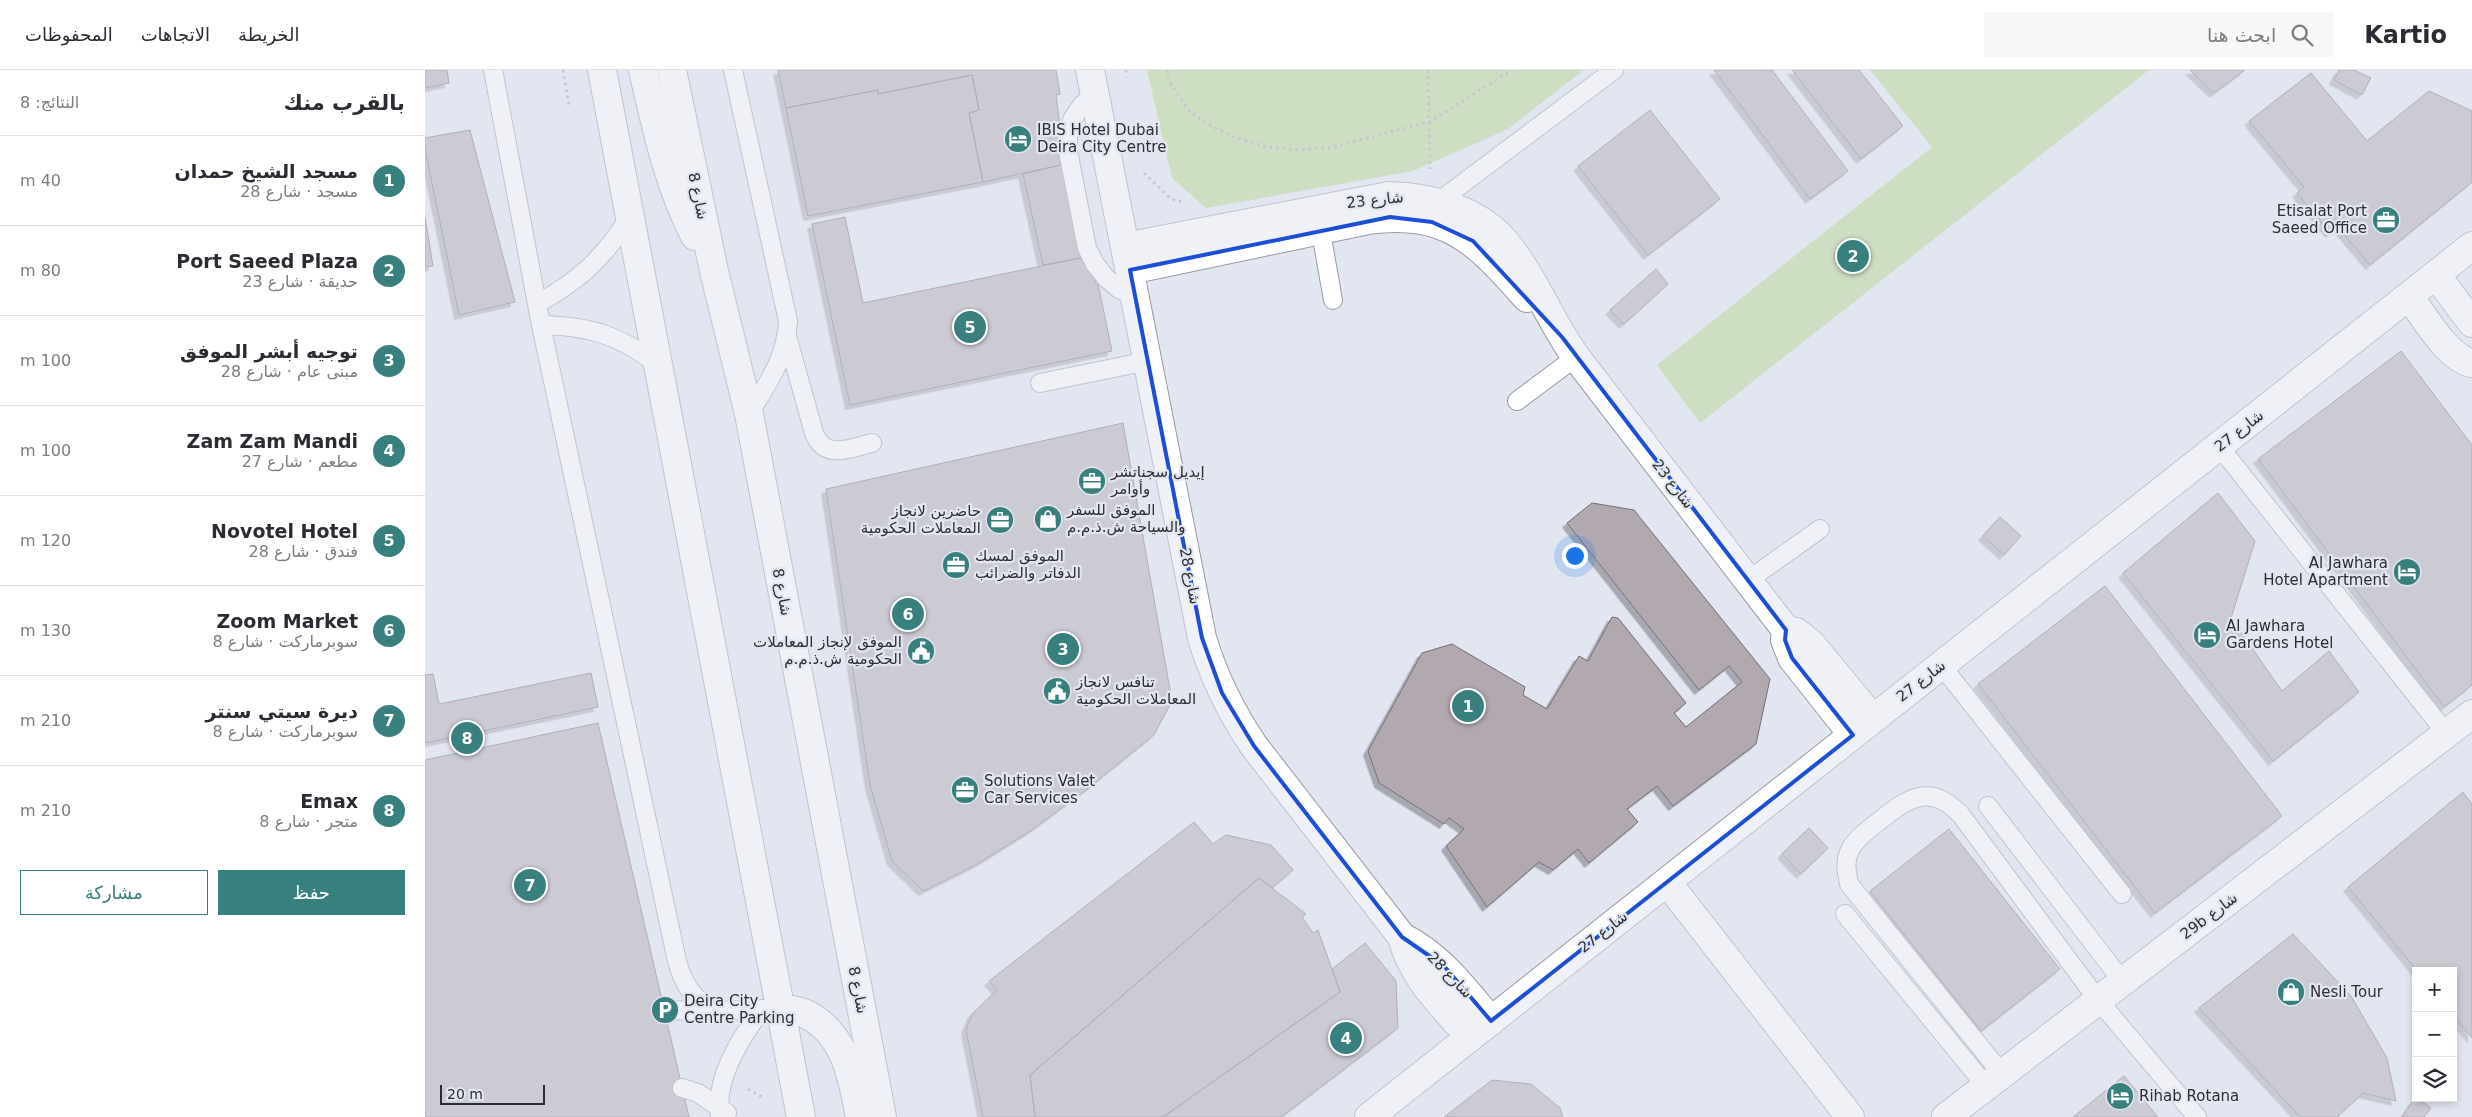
<!DOCTYPE html>
<html lang="ar">
<head>
<meta charset="utf-8">
<style>
	:root { --surface:#fff; --page:#f7f7f7; --text:#2b2b33; --muted:#7c7c81; --line:#e1e1e2; --accent:#38807e }
	body { margin:0; font-family:"DejaVu Sans",Cairo,sans-serif; background:var(--page); color:var(--text); direction:rtl }
	.controls { position:absolute; right:15px; bottom:15px; display:grid; overflow:hidden; border-radius:0px; box-shadow:0 2px 8px #0003 }
	.controls button { width:45px; height:45px; display:grid; place-items:center; padding:0; border:0; border-bottom:1px solid var(--line); background:var(--surface); color:var(--text); font:25px sans-serif }
	.scale { position:absolute; left:15px; bottom:12px; width:105px; box-sizing:border-box; padding-left:5px; border:2px solid #2d2e32; border-top:0; font-size:14px; line-height:18px; white-space:nowrap; color:#2d2e32; -webkit-text-stroke:4px #e2e6f1; paint-order:stroke }
	.you { position:absolute; left:1149px; top:485px; width:18px; height:18px; margin:-12px; border:4px solid #fff; border-radius:50%; background:#1a73e8; box-shadow:0 0 0 8px #1a73e833 }
	.badge { display:grid; place-items:center; width:32px; height:32px; border-radius:50%; background:var(--accent); color:#fff; font-size:16px; font-weight:700 }
	.pin { position:absolute; translate:-50% -50%; border:2px solid #fff; box-shadow:0 1px 5px #0006 }
	.list { margin:0; padding:0; list-style:none }
	h2 { display:flex; justify-content:space-between; align-items:center; height:65px; margin:0; padding:0 20px; font-size:21px }
	h2 small { font-size:16px; font-weight:400; color:var(--muted) }
	.list li { display:grid; grid-template-columns:32px 1fr auto; gap:15px; align-items:center; box-sizing:border-box; height:90px; padding:0 20px; border-top:1px solid var(--line) }
	.list b { display:block; font-size:19px; white-space:nowrap }
	.list p { margin:0; font-size:16px; white-space:nowrap; color:var(--muted) }
	.list em { font-size:16px; font-style:normal; color:var(--muted) }
	.actions { display:flex; gap:10px; padding:15px 20px }
	.actions a { flex:1; padding:11px 0; border:1px solid var(--accent); border-radius:0px; text-align:center; font-size:18px; color:var(--accent) }
	.actions .main { background:var(--accent); color:#fff }
	.icon { flex:none; width:28px; height:28px; fill:none; stroke:currentColor; stroke-width:2; stroke-linecap:round; stroke-linejoin:round }
	.map { position:relative; flex:none; width:2047px; height:1047px; overflow:hidden; direction:ltr }
	header { display:flex; align-items:center; gap:30px; box-sizing:border-box; height:70px; padding:0 25px; background:var(--surface); border-bottom:1px solid var(--line) }
	header strong { font-size:24px }
	nav { display:flex; gap:28px; margin-inline-start:auto; font-size:18px }
	.search { width:350px; height:45px; background:var(--page); display:flex; align-items:center; gap:12px; box-sizing:border-box; padding:0 18px; border-radius:0px; color:var(--muted); font-size:19px }
	main { display:flex }
	aside { flex:1; background:var(--surface) }
	.map>svg:first-child { display:block }
</style>
</head>
<body>
<header>
<strong>Kartio</strong>
<div class="search"><svg class="icon" aria-label="search" viewBox="0 0 24 24"><circle cx="10" cy="10" r="6"/><path d="M15 15l6 6"/></svg>ابحث هنا</div>
<nav><a>الخريطة</a><a>الاتجاهات</a><a>المحفوظات</a></nav>
</header>
<main>
<div class="map">
<svg width="2047" height="1047" viewBox="0 0 2047 1047">
	<defs>
		<filter id="shadow"><feDropShadow dx="-4.5" dy="4.5" stdDeviation="0" flood-color="#0004"/></filter>
	</defs>
	<rect width="100%" height="100%" fill="#e2e6f1"/>
	<!-- green -->
	<path fill="#b7d48b" d="M722 0H1159L1083 59 988 101 781 138 747 108Z
		M1445 0H1724L1275 353 1232 295 1507 77Z"/>
	<!-- building -->
	<path fill="#b1a8b0" stroke="#756d74" filter="url(#shadow)" d="M0 0H22L24 13 0 18Z
		M353 0H631L635 24 631 25 640 94 558 112 544 43 554 40 547 5 453 24V20L361 38Z
		M1289 0H1347L1423 101 1385 129Z
		M1367 0H1434L1478 56 1436 89Z
		M1765 0H1820L1789 23Z
		M1914 0H1929L1946 8 1937 25 1909 10Z
		M1886 3 1942 71 2004 21 2047 41V112L1945 195 1912 156 1905 163 1872 123 1879 117 1824 51Z
		M547 5 554 40 544 43 558 112 383 146 361 38 453 20V24Z
		M1225 40 1295 129 1223 185 1153 96Z
		M45 60 90 232 34 245 0 79V68Z
		M640 94 660 187 618 195 598 104Z
		M0 147 8 196 0 197Z
		M420 147 438 233 660 187 671 214H673L687 281 425 335 387 154Z
		M1231 199 1243 214 1199 254 1185 240Z
		M1976 281 2047 375V615L2019 637 1833 389Z
		M698 353 747 631 729 665 661 720 607 760 554 793 498 821 467 791 445 715 401 419Z
		M1793 423 1830 471 1806 548 1857 621 1904 581 1934 622 1848 691 1698 503Z
		M1167 433 1209 440 1345 609 1331 674 1248 736 1232 716 1202 739 1213 752 1164 793 1153 779 1128 800 1114 792 1062 837 1021 776 1039 759 1024 748 1019 754 954 713 943 681 997 583 1027 574 1100 617 1098 625 1122 639 1154 586 1163 591 1187 547 1193 548 1261 633 1249 643 1261 657 1317 612 1304 596 1274 620 1142 453Z
		M1575 447 1596 466 1579 485 1558 466Z
		M1680 516 1857 746 1730 843 1553 614Z
		M166 603 173 637 0 673V605L8 604 14 634Z
		M173 653 264 1047H0V690Z
		M2038 722 2047 734V968L2028 945V901H1992L1923 817Z
		M769 752 788 774 801 765 846 775 868 800 847 818 834 808 605 1005 610 1047H558L541 960 547 944 572 920 564 911Z
		M1384 758 1403 778 1376 804 1357 784Z
		M1524 759 1635 899 1556 961 1445 821Z
		M834 808 881 844 877 847 888 863 893 860 915 922 738 1047H610L605 1005Z
		M1868 864 1926 926 1962 988 1971 1031 1938 1023 1912 1047H1875L1774 938Z
		M940 873 971 911 973 958 856 1047H738L915 922 907 899Z
		M1699 1006 1733 1047H1648Z
		M1067 1010 1106 1014 1135 1038 1138 1047H1019Z
		M1991 1027 2006 1038 1999 1047H1977Z"/>
	<g fill="none" stroke-linecap="round" stroke-linejoin="round">
		<defs>
			<path id="service" d="M68 0 116 255 252 891C258 914 268 929 289 941
				M308 0 363 251C361 289 343 312 324 344
				M670 24 657 35 648 48 643 64V81L662 178 670 194 681 208 694 219 710 227
				M1013 132 1189 0
				M894 151 908 230
				M112 234C155 210 179 188 205 146
				M116 255C164 256 195 265 233 295
				M363 270 389 363C400 391 425 378 447 373
				M615 313 723 291
				M1092 331 1151 287
				M1794 376 2021 663
				M1322 511 1395 459
				M1516 595 1697 824
				M1563 736 1698 912
				M1420 844 1561 1016
				M240 940 289 941 344 939
				M1577 1004 1424 814C1422 803 1419 791 1425 780 1431 768 1443 760 1453 752 1483 728 1505 712 1536 745L1673 930 1772 1047
				M257 1018 273 1023 302 1043
				M295 1047C289 1009 315 969 337 939"/>
			<path id="minor" d="M665 0 777 568C789 608 806 642 829 676L977 867C987 908 1018 936 1045 967
				M700 177 964 126C1005 127 1053 139 1081 173 1109 207 1125 251 1151 287L1361 560 1371 562 1386 574 1448 649
				M705 200 943 150C1024 139 1053 173 1102 228
				M2011 205 2047 253
				M1984 226C1998 245 2023 289 2047 293
				M1361 560 1360 570 1367 588 1428 665
				M1242 812 1425 1047
				M977 867C1015 886 1039 919 1066 951
				M944 1047 2047 176
				M1521 1047 2047 644"/>
			<path id="tertiary" d="M177 0 376 1047
				M218 0C231 57 243 114 270 166
				M247 0 289 201 324 344 457 1047
				M354 938C363 939 373 940 381 944 421 964 427 1007 435 1047"/>
		</defs>
		<!-- service casing -->
		<use href="#service" stroke="#979aa4" stroke-width="20"/>
		<!-- minor casing -->
		<use href="#minor" stroke="#979aa4" stroke-width="30"/>
		<!-- tertiary casing -->
		<use href="#tertiary" stroke="#979aa4" stroke-width="30"/>
		<!-- path -->
		<path stroke="#a1a4ad" stroke-width="3" stroke-dasharray="2.5 4" stroke-linecap="butt" d="M138 0 144 35
			M701 0 702 7
			M742 0 744 11 765 42 788 57 812 68 842 77 873 80 904 78 1004 52 1087 0
			M1003 0 1005 99
			M719 103 746 129 759 132
			M323 1019 339 1028"/>
		<!-- service -->
		<use href="#service" stroke="#fff" stroke-width="18"/>
		<!-- minor -->
		<use href="#minor" stroke="#fff" stroke-width="28"/>
		<!-- tertiary -->
		<use href="#tertiary" stroke="#fff" stroke-width="28"/>
	</g>
	<!-- marked area -->
	<path d="M0 0H2047V1047H0ZM965 147 1007 152 1048 171 1137 267 1361 560 1360 570 1367 588 1428 665 1066 951 1019 896 977 867 829 676 797 623 777 568 705 200Z" fill="#e2e6f1" fill-opacity=".55" fill-rule="evenodd"/>
	<path fill="none" stroke="#1d4ed8" stroke-width="4" stroke-linejoin="round" d="M965 147 1007 152 1048 171 1137 267 1361 560 1360 570 1367 588 1428 665 1066 951 1019 896 977 867 829 676 797 623 777 568 705 200Z"/>
	<!-- icons -->
	<defs>
		<symbol id="hotel-disc" viewBox="-11 -11 22 22"><circle r="9.5" fill="#38807e" stroke="#e2e6f1"/><path d="M-6-4.5h1.5V1H6V5H4.5V3h-9V5H-6ZM-4 0a1.8 1.8 0 1 1 3.6 0ZM.5 0V-2.5h3Q6-2.5 6 0Z" fill="#fff"/></symbol>
		<symbol id="office-disc" viewBox="-11 -11 22 22"><circle r="9.5" fill="#38807e" stroke="#e2e6f1"/><path d="M-6-3h4V-5.5h4V-3h4V5H-6ZM-1-4.5V-3h2v-1.5ZM-6 0V1H6V0Z" fill="#fff"/></symbol>
		<symbol id="shop-disc" viewBox="-11 -11 22 22"><circle r="9.5" fill="#38807e" stroke="#e2e6f1"/><path d="M-5-2.5h2.3a2.7 3.5 0 0 1 5.4 0H5L5.5 6h-11ZM-1.5-2.5h3a1.5 2.3 0 0 0-3 0Z" fill="#fff"/></symbol>
		<symbol id="civic-disc" viewBox="-11 -11 22 22"><circle r="9.5" fill="#38807e" stroke="#e2e6f1"/><path d="M-.6-6.5H3V-4.5H.6V-3L4-1V1h2V6H-6V1h2V-1L-.6-3ZM-1.2 2.5V6h2.4V2.5Z" fill="#fff"/></symbol>
		<symbol id="parking-disc" viewBox="-11 -11 22 22"><circle r="9.5" fill="#38807e" stroke="#e2e6f1"/><path d="M-3.5-5.5H1a3.5 3.5 0 0 1 0 7H-1V5.5H-3.5ZM-1-3.4V-.6H.8a1.4 1.4 0 0 0 0-2.8Z" fill="#fff"/></symbol>
	</defs>
	<g fill-rule="evenodd">
		<use href="#hotel-disc" x="577" y="53" width="32" height="32"/>
		<use href="#office-disc" x="1945" y="134" width="32" height="32"/>
		<use href="#office-disc" x="651" y="395" width="32" height="32"/>
		<use href="#shop-disc" x="607" y="433" width="32" height="32"/>
		<use href="#office-disc" x="559" y="434" width="32" height="32"/>
		<use href="#office-disc" x="515" y="479" width="32" height="32"/>
		<use href="#hotel-disc" x="1966" y="486" width="32" height="32"/>
		<use href="#hotel-disc" x="1766" y="549" width="32" height="32"/>
		<use href="#civic-disc" x="480" y="565" width="32" height="32"/>
		<use href="#civic-disc" x="616" y="605" width="32" height="32"/>
		<use href="#office-disc" x="524" y="704" width="32" height="32"/>
		<use href="#shop-disc" x="1850" y="906" width="32" height="32"/>
		<use href="#parking-disc" x="224" y="924" width="32" height="32"/>
		<use href="#hotel-disc" x="1679" y="1010" width="32" height="32"/>
	</g>
	<g text-anchor="middle" dominant-baseline="central" stroke-width="4.5" stroke-linejoin="round" paint-order="stroke">
		<!-- poi labels -->
		<g font-size="15" fill="#2d2e32" stroke="#e2e6f1" text-anchor="start">
			<text x="612" y="60">IBIS Hotel Dubai<tspan x="612" dy="17">Deira City Centre</tspan></text>
			<text x="1942" y="141" text-anchor="end">Etisalat Port<tspan x="1942" dy="17">Saeed Office</tspan></text>
			<text x="686" y="402">إيديل سجناتشر<tspan x="686" dy="17">وأوامر</tspan></text>
			<text x="642" y="440">الموفق للسفر<tspan x="642" dy="17">والسياحة ش.ذ.م.م</tspan></text>
			<text x="556" y="441" text-anchor="end">حاضرين لانجاز<tspan x="556" dy="17">المعاملات الحكومية</tspan></text>
			<text x="550" y="486">الموفق لمسك<tspan x="550" dy="17">الدفاتر والضرائب</tspan></text>
			<text x="1963" y="493" text-anchor="end">Al Jawhara<tspan x="1963" dy="17">Hotel Apartment</tspan></text>
			<text x="1801" y="556">Al Jawhara<tspan x="1801" dy="17">Gardens Hotel</tspan></text>
			<text x="477" y="572" text-anchor="end">الموفق لإنجاز المعاملات<tspan x="477" dy="17">الحكومية ش.ذ.م.م</tspan></text>
			<text x="651" y="612">تنافس لانجاز<tspan x="651" dy="17">المعاملات الحكومية</tspan></text>
			<text x="559" y="711">Solutions Valet<tspan x="559" dy="17">Car Services</tspan></text>
			<text x="1885" y="922">Nesli Tour</text>
			<text x="259" y="931">Deira City<tspan x="259" dy="17">Centre Parking</tspan></text>
			<text x="1714" y="1026">Rihab Rotana</text>
		</g>
		<!-- street labels -->
		<g font-size="15" fill="#2d2e32" stroke="#e2e6f1">
			<text transform="translate(273 126) rotate(78)">شارع 8</text>
			<text transform="translate(950 130) rotate(-6)">شارع 23</text>
			<text transform="translate(1814 361) rotate(-38)">شارع 27</text>
			<text transform="translate(1248 414) rotate(52)">شارع 23</text>
			<text transform="translate(765 506) rotate(79)">شارع 28</text>
			<text transform="translate(357 522) rotate(79)">شارع 8</text>
			<text transform="translate(1496 611) rotate(-38)">شارع 27</text>
			<text transform="translate(1784 846) rotate(-37)">29b شارع</text>
			<text transform="translate(1178 862) rotate(-38)">شارع 27</text>
			<text transform="translate(1025 905) rotate(46)">شارع 28</text>
			<text transform="translate(433 920) rotate(79)">شارع 8</text>
		</g>
	</g>
</svg>
<div class="controls">
<button>+</button>
<button>−</button>
<button><svg class="icon" aria-label="layers" viewBox="0 0 24 24"><path d="M12 4l9 5-9 5-9-5zM3 14l9 5 9-5"/></svg></button>
</div>
<div class="scale">20 m</div>
<div class="you"></div>
<div class="pin badge" style="left:1043px;top:636px">1</div>
<div class="pin badge" style="left:1428px;top:186px">2</div>
<div class="pin badge" style="left:638px;top:579px">3</div>
<div class="pin badge" style="left:921px;top:968px">4</div>
<div class="pin badge" style="left:545px;top:257px">5</div>
<div class="pin badge" style="left:483px;top:544px">6</div>
<div class="pin badge" style="left:105px;top:815px">7</div>
<div class="pin badge" style="left:42px;top:668px">8</div>
</div>
<aside>
<h2>بالقرب منك<small>النتائج: 8</small></h2>
<ul class="list">
<li><span class="badge">1</span><div><b>مسجد الشيخ حمدان</b><p>مسجد · شارع 28</p></div><em>40 m</em></li>
<li><span class="badge">2</span><div><b>Port Saeed Plaza</b><p>حديقة · شارع 23</p></div><em>80 m</em></li>
<li><span class="badge">3</span><div><b>توجيه أبشر الموفق</b><p>مبنى عام · شارع 28</p></div><em>100 m</em></li>
<li><span class="badge">4</span><div><b>Zam Zam Mandi</b><p>مطعم · شارع 27</p></div><em>100 m</em></li>
<li><span class="badge">5</span><div><b>Novotel Hotel</b><p>فندق · شارع 28</p></div><em>120 m</em></li>
<li><span class="badge">6</span><div><b>Zoom Market</b><p>سوبرماركت · شارع 8</p></div><em>130 m</em></li>
<li><span class="badge">7</span><div><b>ديرة سيتي سنتر</b><p>سوبرماركت · شارع 8</p></div><em>210 m</em></li>
<li><span class="badge">8</span><div><b>Emax</b><p>متجر · شارع 8</p></div><em>210 m</em></li>
</ul>
<div class="actions"><a class="main">حفظ</a><a>مشاركة</a></div>
</aside>
</main>
</body>
</html>
